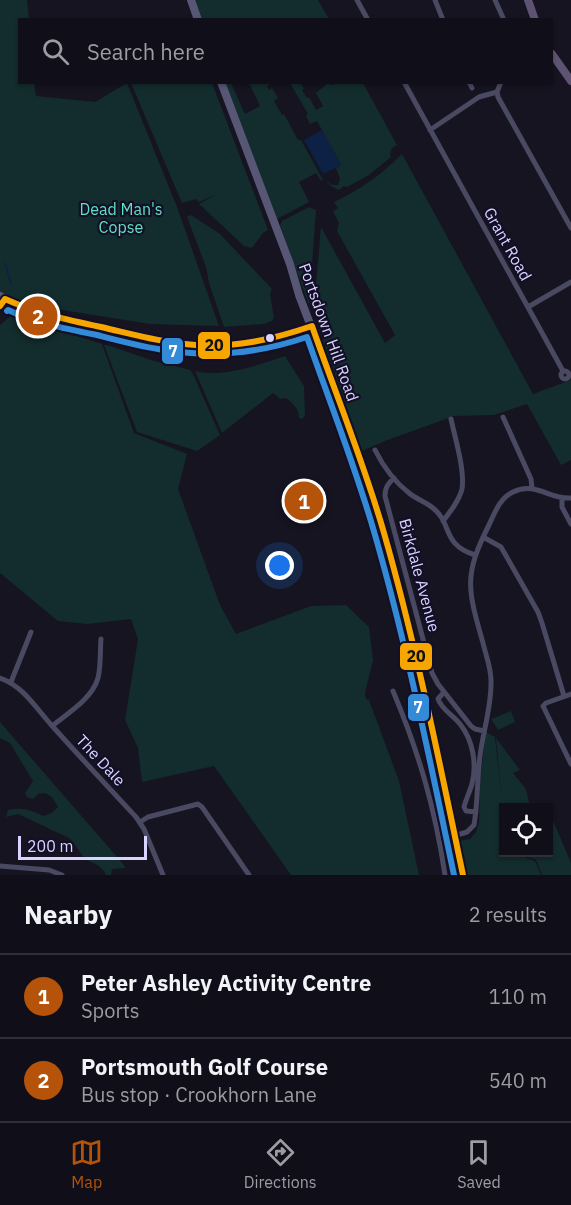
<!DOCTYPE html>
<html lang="en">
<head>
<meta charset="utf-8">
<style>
	:root { --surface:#100f19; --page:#191822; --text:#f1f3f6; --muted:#9c9ca2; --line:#302f38; --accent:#b45309 }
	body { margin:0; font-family:"IBM Plex Sans",sans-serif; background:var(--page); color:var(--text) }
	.controls { position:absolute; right:18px; bottom:18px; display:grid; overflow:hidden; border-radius:0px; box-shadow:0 2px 4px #0004 }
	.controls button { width:54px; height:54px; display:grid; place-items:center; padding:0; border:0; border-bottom:2px solid var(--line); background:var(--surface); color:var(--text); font:30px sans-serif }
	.scale { position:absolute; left:18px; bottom:15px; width:129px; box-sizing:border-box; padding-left:6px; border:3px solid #d9d4ff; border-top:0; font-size:16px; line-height:21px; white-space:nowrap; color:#d9d4ff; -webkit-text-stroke:4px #130f26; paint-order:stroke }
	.you { position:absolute; left:280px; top:566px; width:21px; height:21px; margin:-15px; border:4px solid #fff; border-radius:50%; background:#1a73e8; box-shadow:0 0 0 9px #1a73e833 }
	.badge { display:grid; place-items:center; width:39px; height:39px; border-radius:50%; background:var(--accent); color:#fff; font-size:20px; font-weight:700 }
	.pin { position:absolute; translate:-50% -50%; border:3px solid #fff; box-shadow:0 2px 6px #0006 }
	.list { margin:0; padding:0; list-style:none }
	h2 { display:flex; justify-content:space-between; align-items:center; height:78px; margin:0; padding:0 24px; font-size:26px }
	h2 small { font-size:20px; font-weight:400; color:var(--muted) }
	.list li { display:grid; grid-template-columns:39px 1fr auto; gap:18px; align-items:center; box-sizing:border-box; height:84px; padding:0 24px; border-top:2px solid var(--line) }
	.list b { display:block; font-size:22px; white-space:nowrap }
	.list p { margin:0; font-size:20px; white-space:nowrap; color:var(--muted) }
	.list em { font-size:20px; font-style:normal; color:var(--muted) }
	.icon { flex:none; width:33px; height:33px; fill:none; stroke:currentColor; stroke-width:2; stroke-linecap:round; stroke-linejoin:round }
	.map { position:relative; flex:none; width:571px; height:875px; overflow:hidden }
	.search { position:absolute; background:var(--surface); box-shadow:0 2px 4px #0004; left:18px; right:18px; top:18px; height:66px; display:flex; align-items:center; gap:15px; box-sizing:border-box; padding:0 21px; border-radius:0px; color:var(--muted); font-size:22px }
	.sheet { height:246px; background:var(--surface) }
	nav { display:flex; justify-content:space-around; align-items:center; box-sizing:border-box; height:84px; border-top:2px solid var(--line); background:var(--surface); font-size:16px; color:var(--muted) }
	nav a { display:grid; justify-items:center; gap:3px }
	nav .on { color:var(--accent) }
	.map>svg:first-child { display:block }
</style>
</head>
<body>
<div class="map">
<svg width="571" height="875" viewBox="0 0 571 875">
	<rect width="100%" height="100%" fill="#161421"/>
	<!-- green -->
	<path fill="#132c2d" d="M0 0H27L29 19 20 20V82L34 83 36 96 95 102 127 83 177 207 219 326 150 324 37 306 32 322 102 344 134 433 187 454 178 489 220 605 236 634 311 606 346 605 369 627 373 660 365 693 366 699 369 700 399 781 419 875H291L214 766 142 782 138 748 125 720 138 639 131 619 88 624 58 621 0 573V325L12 315 18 302 0 292Z
		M194 0H318L329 19H201Z
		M131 83H212L268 230 263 233 252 248 244 246 199 204 217 194 199 202 196 199 182 203Z
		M225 83H231L245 114 260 106 249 83H269L270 84 267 86 269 90 272 88 278 98 274 101 282 115 284 114 298 140H301L323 180 321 181 316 173 299 182 309 202 277 219Z
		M290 83H300L304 88 302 90 307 98 309 97 316 110 323 106 316 93 327 84 333 85 334 83H363L397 145 392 148 390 154 391 157 369 175 347 187 344 186 339 190 331 186 325 179 332 185H338L340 179 336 168 341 165 317 121 310 124 306 116 308 114Z
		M402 154 533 394 571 380V460L561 465 527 404 494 415 454 416 385 441 362 451 318 326 320 317 317 307 316 284 321 227 385 343 395 335 337 231 339 223 333 211 338 208 334 202C361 189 381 175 402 154Z
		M309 207 316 210 309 305 280 225 282 221Z
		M191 215 220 234 272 289 270 294 274 318 272 321 264 324 224 327 209 283 206 267 187 217Z
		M104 345H107L154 361 190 370 193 374 220 435 197 451 137 432Z
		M285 356 304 386 305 416 302 419 299 418C299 409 293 403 286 398L280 399 273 393 222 433 195 371C223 378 258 365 285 356Z
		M511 711 515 722 498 730 491 719Z
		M0 722 124 865 125 868 112 869 111 875H106C99 861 93 866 84 857 78 851 75 843 69 838L18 814 6 817 8 810C22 807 31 810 43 816L52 813 58 807 52 797 45 793 38 794 33 799 27 797 25 793 33 781 10 743 0 738Z
		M486 732 495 737 502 804 503 809 504 852 521 853 522 856 535 861 541 875H467L459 841 470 839 476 832 479 822 480 782Z
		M496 738 520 770 513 773 526 789 530 807H504L502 804Z
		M549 811 571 863V875H542L536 860 523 855 522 853 548 852Z"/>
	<!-- water -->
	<path fill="#0d2144" d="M322 130 341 165 323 174 304 140Z"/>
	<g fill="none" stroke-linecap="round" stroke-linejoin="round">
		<!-- stream -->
		<path stroke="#0d2144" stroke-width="1.5" d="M0 243V244
			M5 263 11 284"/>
		<!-- street -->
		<path stroke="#4a4962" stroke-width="5" d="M357 0 368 20
			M435 0 443 20
			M495 0 504 20
			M404 82 563 371
			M469 82 472 88
			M497 92 498 97 571 228
			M497 92 501 82
			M430 130 479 97 497 92
			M528 307 571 282
			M561 375a4 4 0 1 1 8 0a4 4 0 1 1-8 0Z
			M503 417 531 479 532 488
			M375 450C383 466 395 482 409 493 416 499 426 502 433 508 453 524 441 544 475 555
			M394 478C388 484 385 487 385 496L432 673 438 684 471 726 475 729 484 731
			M562 498V507L571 524
			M443 521C450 512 459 501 462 489 465 470 455 438 451 419
			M483 537 501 547 538 612 542 623 564 696
			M0 678C24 686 37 710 54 728 81 758 109 788 136 817L144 829 163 875
			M11 682 31 632
			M393 691C419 753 435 808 445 875
			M444 692 438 699C442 710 453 715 460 724 473 740 477 764 472 784 470 791 466 799 464 807L466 811 476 812
			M571 694 546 703 543 706 571 764
			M52 726C68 713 92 699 98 678 101 666 100 651 101 639
			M140 822 148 817 198 804 202 807 249 875
			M454 836 467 832 474 825C478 802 477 779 480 756 483 732 491 708 491 684 492 670 486 656 483 643 468 590 463 576 489 525 495 512 500 498 513 492 536 481 550 500 571 498
			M0 866 49 870 62 875"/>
		<!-- secondary -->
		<path stroke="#575674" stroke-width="8" d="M191 0 198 20
			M221 82 290 264 299 295 326 366 338 396 383 531 415 651 463 875
			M0 296C28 312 60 318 91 325 120 332 148 339 177 343 222 350 269 342 312 326"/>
		<!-- primary -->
		<path stroke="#5e5373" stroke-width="8" d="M528 0 535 20
			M552 54 571 81"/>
		<defs>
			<path id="bus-1" d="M0 306 5 299C36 313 68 320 101 327 132 334 163 343 196 345 236 348 274 339 312 326 336 395 364 463 384 533 416 645 439 760 463 875"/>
			<path id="bus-2" d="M7 311 8 310C36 323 67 329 97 335 120 341 142 347 165 350 213 358 260 353 307 337 330 403 356 468 375 535 407 646 430 761 454 875"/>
		</defs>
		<!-- bus-1 casing -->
		<use href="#bus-1" stroke="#130f26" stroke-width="10"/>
		<!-- bus-2 casing -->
		<use href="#bus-2" stroke="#130f26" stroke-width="10"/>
		<!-- bus-1 -->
		<use href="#bus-1" stroke="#f7a600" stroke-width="6"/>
		<!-- bus-2 -->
		<use href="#bus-2" stroke="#338bd7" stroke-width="6"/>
	</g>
	<!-- markers -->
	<circle fill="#d9d4ff" stroke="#130f26" stroke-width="2" cx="270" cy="338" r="5"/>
	<g text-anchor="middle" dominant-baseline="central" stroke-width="4.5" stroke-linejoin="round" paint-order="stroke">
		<!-- park labels -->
		<g font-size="16" fill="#5fe0c0" stroke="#130f26">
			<text x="121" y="209">Dead Man's<tspan x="121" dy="18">Copse</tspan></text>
		</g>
		<!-- street labels -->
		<g font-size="16" fill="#d9d4ff" stroke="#130f26">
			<text transform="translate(508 244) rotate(61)">Grant Road</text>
			<text transform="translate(329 332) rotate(70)">Portsdown Hill Road</text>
			<text transform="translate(420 575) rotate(75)">Birkdale Avenue</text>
			<text transform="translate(101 760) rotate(47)">The Dale</text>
		</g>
	</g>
	<g stroke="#130f26" stroke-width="2">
		<rect x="197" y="331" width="34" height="29" rx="6" fill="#f7a600"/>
		<rect x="161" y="337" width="23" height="28" rx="6" fill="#338bd7"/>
		<rect x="399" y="642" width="34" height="29" rx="6" fill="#f7a600"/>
		<rect x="407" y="693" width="23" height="29" rx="6" fill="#338bd7"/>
	</g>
	<g font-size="16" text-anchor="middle" font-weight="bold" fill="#fff">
		<text x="173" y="357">7</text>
		<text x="418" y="713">7</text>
	</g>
	<g font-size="16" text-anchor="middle" font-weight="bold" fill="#111">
		<text x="214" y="351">20</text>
		<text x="416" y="662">20</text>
	</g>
</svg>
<div class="controls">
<button><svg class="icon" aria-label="locate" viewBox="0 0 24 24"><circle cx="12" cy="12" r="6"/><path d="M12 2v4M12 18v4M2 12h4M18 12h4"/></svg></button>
</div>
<div class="scale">200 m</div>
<div class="you"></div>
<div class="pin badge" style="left:304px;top:501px">1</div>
<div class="pin badge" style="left:38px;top:316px">2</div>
<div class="search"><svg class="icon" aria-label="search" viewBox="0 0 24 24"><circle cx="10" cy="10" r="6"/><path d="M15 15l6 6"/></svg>Search here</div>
</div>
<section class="sheet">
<h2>Nearby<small>2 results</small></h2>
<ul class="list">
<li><span class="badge">1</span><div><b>Peter Ashley Activity Centre</b><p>Sports</p></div><em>110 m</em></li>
<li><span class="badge">2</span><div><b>Portsmouth Golf Course</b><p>Bus stop · Crookhorn Lane</p></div><em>540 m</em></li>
</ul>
</section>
<nav>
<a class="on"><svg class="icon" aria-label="map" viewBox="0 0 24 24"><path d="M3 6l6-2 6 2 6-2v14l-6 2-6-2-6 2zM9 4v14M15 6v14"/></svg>Map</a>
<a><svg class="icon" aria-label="directions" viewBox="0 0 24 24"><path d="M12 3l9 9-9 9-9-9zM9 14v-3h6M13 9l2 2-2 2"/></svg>Directions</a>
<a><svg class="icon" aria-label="saved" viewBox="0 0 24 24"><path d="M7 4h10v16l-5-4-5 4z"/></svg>Saved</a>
</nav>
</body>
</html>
